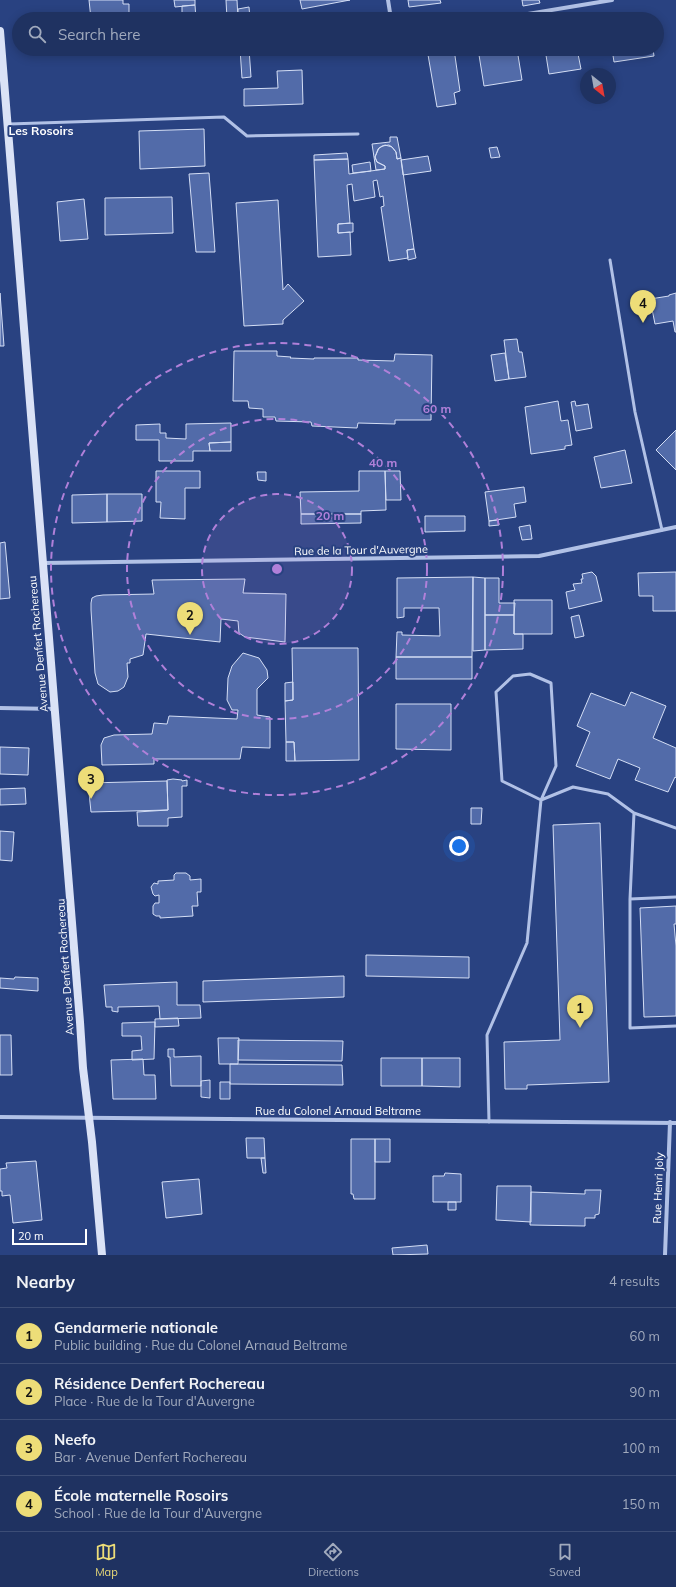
<!DOCTYPE html>
<html lang="en">
<head>
<meta charset="utf-8">
<style>
	:root { --surface:#1f3261; --page:#2c3e6a; --text:#f1f3f6; --muted:#a1aabd; --line:#3c4d76; --accent:#eddd78 }
	body { margin:0; font-family:Mulish,sans-serif; background:var(--page); color:var(--text) }
	.compass { position:absolute; left:580px; top:68px; width:36px; height:36px; border-radius:50%; background:var(--surface); box-shadow:0 2px 10px #0003; rotate:149deg }
	.scale { position:absolute; left:12px; bottom:10px; width:75px; box-sizing:border-box; padding-left:4px; border:2px solid #fff; border-top:0; font-size:11px; line-height:14px; white-space:nowrap; color:#fff; -webkit-text-stroke:3px #294281; paint-order:stroke }
	.you { position:absolute; left:459px; top:846px; width:14px; height:14px; margin:-10px; border:3px solid #fff; border-radius:50%; background:#1a73e8; box-shadow:0 0 0 6px #1a73e833 }
	.badge { display:grid; place-items:center; width:26px; height:26px; border-radius:50%; background:var(--accent); color:#111; font-size:13px; font-weight:700 }
	.pin { position:absolute; translate:-50% -33px; filter:drop-shadow(0 1px 2px #0008) }
	.pin::after { content:''; position:absolute; top:21px; width:14px; height:12px; background:inherit; clip-path:polygon(0 0,100% 0,50% 100%) }
	.list { margin:0; padding:0; list-style:none }
	h2 { display:flex; justify-content:space-between; align-items:center; height:52px; margin:0; padding:0 16px; font-size:17px }
	h2 small { font-size:13px; font-weight:400; color:var(--muted) }
	.list li { display:grid; grid-template-columns:26px 1fr auto; gap:12px; align-items:center; box-sizing:border-box; height:56px; padding:0 16px; border-top:1px solid var(--line) }
	.list b { display:block; font-size:15px; white-space:nowrap }
	.list p { margin:0; font-size:13px; white-space:nowrap; color:var(--muted) }
	.list em { font-size:13px; font-style:normal; color:var(--muted) }
	.icon { flex:none; width:22px; height:22px; fill:none; stroke:currentColor; stroke-width:2; stroke-linecap:round; stroke-linejoin:round }
	.map { position:relative; flex:none; width:676px; height:1255px; overflow:hidden }
	.search { position:absolute; background:var(--surface); box-shadow:0 2px 10px #0003; left:12px; right:12px; top:12px; height:44px; display:flex; align-items:center; gap:10px; box-sizing:border-box; padding:0 14px; border-radius:22px; color:var(--muted); font-size:15px }
	.sheet { height:276px; background:var(--surface) }
	nav { display:flex; justify-content:space-around; align-items:center; box-sizing:border-box; height:56px; border-top:1px solid var(--line); background:var(--surface); font-size:11px; color:var(--muted) }
	nav a { display:grid; justify-items:center; gap:2px }
	nav .on { color:var(--accent) }
	.map>svg:first-child { display:block }
</style>
</head>
<body>
<div class="map">
<svg width="676" height="1255" viewBox="0 0 676 1255">
	<rect width="100%" height="100%" fill="#294281"/>
	<!-- building -->
	<path fill="#526ba9" stroke="#d4def5" d="M89 0H123V4H129V19H91Z
		M174 0H195V5L175 7Z
		M226 0H237L238 19H227Z
		M300 0H350L302 9Z
		M408 0H440L441 3 409 7Z
		M522 0H539L540 3 523 6Z
		M195 5 196 19H182V6Z
		M249 7 250 19H238V9Z
		M240 49H249L251 77 242 78Z
		M427 49H454L460 91 454 93 456 104 437 107Z
		M512 49H517L522 80 484 86 479 55Z
		M545 49H577L581 69 549 74Z
		M612 49H653L654 56 614 62Z
		M302 70 303 104 244 106V89L278 88 277 71Z
		M204 129 205 166 140 169 139 131Z
		M390 137H397L401 158 397 159 396 152 392 147 389 145 382 146 378 149 375 157 377 162 385 166V169L376 170 372 144 390 142Z
		M385 145 392 147 396 152 397 159 401 158 414 249 407 250 408 258 389 261 381 207 384 206 383 196 380 197 377 180 373 181 375 197 354 201 352 184 347 185 350 223 338 224V233L350 232 351 255 318 257 314 160 348 159 349 174 385 169V166L377 162 375 157 379 148Z
		M497 147 500 157 491 158 489 148Z
		M347 153 348 159 314 160V155Z
		M428 156 431 171 403 175 401 160Z
		M370 162 371 171 353 173 352 165Z
		M209 173 215 252H196L189 174Z
		M172 197 173 233 105 235V198Z
		M84 199 88 239 60 241 57 202Z
		M278 200 283 290 288 284 304 301 283 320V324L244 326 236 203Z
		M353 223V232L338 233V224Z
		M414 249 416 258 408 260 407 250Z
		M0 293 4 346H0Z
		M676 293V332H675L673 321 655 324 650 299 669 296V295Z
		M517 339 519 352H522L526 377 509 379 504 340Z
		M234 351H277V356L291 357 290 358 314 359V358H358V360L394 361 395 354 432 355 431 420H395V424L358 423 357 428 312 426 311 422 276 421 275 417H263V409L249 408 248 401H233Z
		M505 353 509 379 495 381 491 355Z
		M558 401 561 421 568 420 572 445 565 446V449L531 454 525 407Z
		M575 401 576 406 588 404 592 428 576 431 571 402Z
		M231 423V442L209 443 210 451H193V461H159V440H136V425L160 424V433H166V438L186 439V424Z
		M676 430V470L656 450Z
		M231 442V451H210L209 443Z
		M625 450 632 483 601 488 594 457Z
		M156 471H200V488H185V519L160 518 161 502H156Z
		M359 471H385L386 510 361 511V514H301L300 492 359 491Z
		M385 471H400L401 500H386Z
		M257 472H266V481L258 480Z
		M524 487 526 502 514 504 516 517 489 521 485 492Z
		M107 494H142V521L107 522Z
		M107 494V522L72 523V495Z
		M301 514H361V523L301 524Z
		M425 516H465V531L425 532Z
		M498 520 499 525 489 526V521Z
		M530 525 532 539 522 540 519 527Z
		M5 542 10 598 0 599V543Z
		M592 572 596 576 602 601 569 609 566 592 575 590 573 584 582 583 581 579H583L582 574Z
		M676 572V611H653V596H639L638 573Z
		M473 577 485 578V650L473 651Z
		M473 577 472 657H396L397 632H402V635L440 636 439 608H404V617L397 618V578Z
		M485 578H499V603H515L514 615H485Z
		M245 579 243 593 286 594 285 642 245 637 239 633 238 621 221 619 220 642 146 634 143 655 130 659V663H127L128 677 124 687 118 691 110 692 98 684 95 673 91 610V603L92 598 96 596 103 595 154 594 152 580Z
		M514 600H552V634H514Z
		M485 615H514V634H523V649L485 650Z
		M579 615 584 636 575 638 571 617Z
		M292 648H358L359 760 295 761 294 742H286L285 701 293 700Z
		M243 653 259 658 267 670 268 678 257 689V715L270 717V748L242 747 240 759H154V764L102 765 101 745 104 738 114 735 152 734 154 723 167 724 169 716 237 719 238 710H232L227 700 228 678 232 666Z
		M396 657H472V679H396Z
		M293 682V700L285 701V683Z
		M631 692 666 706 653 738 676 748V778L675 777 668 792 635 780 640 768 618 759 610 779 576 766 590 732 577 726 591 693 625 706Z
		M396 704H451V750L396 749Z
		M286 742H294L295 761H286Z
		M0 747 29 748 28 775 0 774Z
		M173 779 182 780V781L187 780V786H182V817L168 818V826H138L137 812 168 810 167 780Z
		M167 781 168 810 91 812 88 783Z
		M25 788 26 804 0 805V789Z
		M471 808H482L481 824H471Z
		M600 823 609 1082 527 1085V1089H505L504 1042 560 1040 553 825Z
		M0 831 14 832 12 861 0 860Z
		M176 873H186L190 876V880L201 879V892H197L198 906H192L193 916 160 918V916H156L153 914V906L155 903H159V895L155 896 153 894 151 887 154 883 158 884V881L174 880V875Z
		M676 906V924H674L676 946V1016L644 1017 640 908Z
		M366 955 469 957V978L366 976Z
		M344 976V997L203 1002V981Z
		M15 977 38 978V991L0 988V978L14 979Z
		M177 982V1005H200L201 1018 160 1019 159 1006 118 1007V1012L112 1011V1007H106L104 985Z
		M178 1018 179 1026 155 1027V1019Z
		M155 1022 154 1059 132 1060V1051L142 1050 141 1036H122V1023Z
		M0 1035H11L12 1075H0Z
		M218 1038H239L238 1064H219Z
		M238 1040 343 1041 342 1061 238 1060Z
		M168 1049H174V1057L201 1056V1086H171L170 1057H168Z
		M381 1058H422V1086H381Z
		M422 1058H460V1087L422 1086Z
		M143 1059 144 1075H155L156 1099H113L111 1060Z
		M230 1064 342 1065 343 1085 230 1084Z
		M210 1080V1098L201 1097V1081Z
		M220 1082H230V1099H220Z
		M246 1138H264L265 1158H247Z
		M351 1139H375V1199H354L353 1194H351Z
		M375 1139H390V1162H375Z
		M261 1158H265L266 1173H263Z
		M36 1161 42 1220 13 1223 10 1195 2 1196V1191H0V1169L7 1168 6 1163Z
		M445 1173 461 1174V1202H433V1176H444Z
		M199 1179 202 1214 166 1218 162 1182Z
		M497 1186H531V1222L496 1220Z
		M585 1190H601L599 1214 595 1215V1218H585V1226L530 1225 531 1192 585 1194Z
		M448 1202H456V1210H448Z
		M427 1245 428 1254 393 1255 392 1248Z"/>
	<g fill="none" stroke-linecap="round" stroke-linejoin="round">
		<!-- lane -->
		<path stroke="#b1c1e6" stroke-width="3" d="M9 124 224 117 247 136 358 134
			M610 260 635 412 662 530
			M530 674 551 683 556 766 541 800 502 781 496 692 513 676Z
			M634 813 676 828
			M630 899 676 897
			M489 1122 487 1035 527 943 541 800 573 787 608 794 634 813 630 899V1028L676 1026"/>
		<!-- street -->
		<path stroke="#b1c1e6" stroke-width="4" d="M388 0 391 19
			M497 19 612 0
			M43 563 539 556 676 527
			M0 708 55 709
			M0 1117 676 1123
			M665 1255 670 1122"/>
		<!-- secondary -->
		<path stroke="#dae2f6" stroke-width="8" d="M0 31 80 1022 83 1068 92 1142 102 1255"/>
	</g>
	<!-- distance rings -->
	<circle cx="277" cy="569" r="75" fill="#b080d9" fill-opacity=".12"/>
	<g fill="none" stroke="#b080d9" stroke-width="2" stroke-dasharray="7 5">
		<circle cx="277" cy="569" r="75"/>
		<circle cx="277" cy="569" r="150"/>
		<circle cx="277" cy="569" r="226"/>
	</g>
	<g text-anchor="middle" dominant-baseline="central" stroke-width="4" stroke-linejoin="round" paint-order="stroke">
		<!-- street labels -->
		<g font-size="11" fill="#fff" stroke="#294281">
			<text transform="translate(361 550) rotate(-1)">Rue de la Tour d'Auvergne</text>
			<text transform="translate(38 644) rotate(-95)">Avenue Denfert Rochereau</text>
			<text transform="translate(65 967) rotate(-94)">Avenue Denfert Rochereau</text>
			<text x="338" y="1111">Rue du Colonel Arnaud Beltrame</text>
			<text transform="translate(658 1188) rotate(-88)">Rue Henri Joly</text>
		</g>
		<!-- neighbourhood labels -->
		<g font-size="12" font-weight="bold" fill="#fff" stroke="#294281">
			<text x="41" y="130">Les Rosoirs</text>
		</g>
	</g>
	<circle cx="277" cy="569" r="6" fill="#b080d9" stroke="#294281" stroke-width="2"/>
	<g font-size="12" text-anchor="middle" font-weight="bold" fill="#b080d9" stroke="#294281" stroke-width="4" stroke-linejoin="round" paint-order="stroke">
		<text x="437" y="413">60 m</text>
		<text x="383" y="467">40 m</text>
		<text x="330" y="520">20 m</text>
	</g>
</svg>
<svg class="compass" viewBox="-18 -18 36 36"><path d="M0-13l5 13h-10z" fill="#e53935"/><path d="M0 13l5-13h-10z" fill="#a1aabd"/></svg>
<div class="scale">20 m</div>
<div class="you"></div>
<div class="pin badge" style="left:580px;top:1028px">1</div>
<div class="pin badge" style="left:190px;top:635px">2</div>
<div class="pin badge" style="left:91px;top:799px">3</div>
<div class="pin badge" style="left:643px;top:323px">4</div>
<div class="search"><svg class="icon" aria-label="search" viewBox="0 0 24 24"><circle cx="10" cy="10" r="6"/><path d="M15 15l6 6"/></svg>Search here</div>
</div>
<section class="sheet">
<h2>Nearby<small>4 results</small></h2>
<ul class="list">
<li><span class="badge">1</span><div><b>Gendarmerie nationale</b><p>Public building · Rue du Colonel Arnaud Beltrame</p></div><em>60 m</em></li>
<li><span class="badge">2</span><div><b>Résidence Denfert Rochereau</b><p>Place · Rue de la Tour d'Auvergne</p></div><em>90 m</em></li>
<li><span class="badge">3</span><div><b>Neefo</b><p>Bar · Avenue Denfert Rochereau</p></div><em>100 m</em></li>
<li><span class="badge">4</span><div><b>École maternelle Rosoirs</b><p>School · Rue de la Tour d'Auvergne</p></div><em>150 m</em></li>
</ul>
</section>
<nav>
<a class="on"><svg class="icon" aria-label="map" viewBox="0 0 24 24"><path d="M3 6l6-2 6 2 6-2v14l-6 2-6-2-6 2zM9 4v14M15 6v14"/></svg>Map</a>
<a><svg class="icon" aria-label="directions" viewBox="0 0 24 24"><path d="M12 3l9 9-9 9-9-9zM9 14v-3h6M13 9l2 2-2 2"/></svg>Directions</a>
<a><svg class="icon" aria-label="saved" viewBox="0 0 24 24"><path d="M7 4h10v16l-5-4-5 4z"/></svg>Saved</a>
</nav>
</body>
</html>
